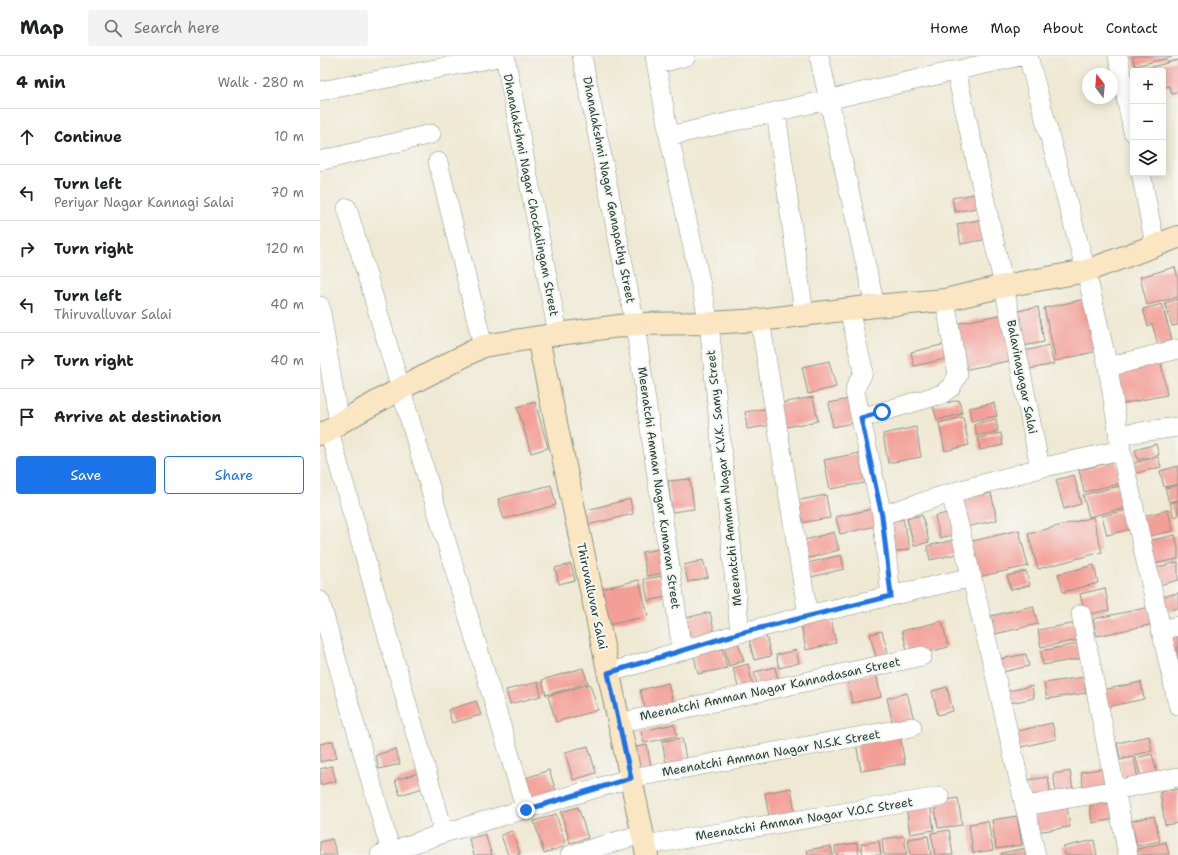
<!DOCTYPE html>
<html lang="en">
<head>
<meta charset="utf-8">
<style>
	:root { --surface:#fff; --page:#f2f2f2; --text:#202124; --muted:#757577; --line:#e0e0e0; --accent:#1a73e8 }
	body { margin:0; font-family:"Shantell Sans",sans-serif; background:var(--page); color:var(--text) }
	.controls { position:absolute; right:12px; top:12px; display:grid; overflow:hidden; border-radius:4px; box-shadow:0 2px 10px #0003 }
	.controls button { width:36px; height:36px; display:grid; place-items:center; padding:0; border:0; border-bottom:1px solid var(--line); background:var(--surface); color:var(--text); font:20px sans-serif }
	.compass { position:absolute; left:762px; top:12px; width:36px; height:36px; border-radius:50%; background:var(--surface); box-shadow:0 2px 10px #0003; rotate:344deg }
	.stop { position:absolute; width:12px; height:12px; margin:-9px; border:3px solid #1a73e8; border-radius:50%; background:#fff }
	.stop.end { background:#1a73e8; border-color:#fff; box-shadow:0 1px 4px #0008 }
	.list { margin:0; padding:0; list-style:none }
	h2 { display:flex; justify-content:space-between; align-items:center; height:52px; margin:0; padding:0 16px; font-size:17px }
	h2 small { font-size:13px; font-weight:400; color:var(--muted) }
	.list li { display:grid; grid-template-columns:26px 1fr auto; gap:12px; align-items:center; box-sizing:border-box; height:56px; padding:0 16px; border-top:1px solid var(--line) }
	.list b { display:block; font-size:15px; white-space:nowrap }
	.list p { margin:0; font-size:13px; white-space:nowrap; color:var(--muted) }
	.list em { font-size:13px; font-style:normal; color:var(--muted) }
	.actions { display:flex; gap:8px; padding:12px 16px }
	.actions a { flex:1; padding:9px 0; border:1px solid var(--accent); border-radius:4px; text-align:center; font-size:14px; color:var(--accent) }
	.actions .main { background:var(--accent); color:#fff }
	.icon { flex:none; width:22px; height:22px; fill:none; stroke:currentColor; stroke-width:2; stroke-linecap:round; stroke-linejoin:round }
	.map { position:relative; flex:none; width:858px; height:799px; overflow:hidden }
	header { display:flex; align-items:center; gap:24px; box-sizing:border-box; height:56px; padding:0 20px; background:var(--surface); border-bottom:1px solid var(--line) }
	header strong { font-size:19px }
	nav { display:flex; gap:22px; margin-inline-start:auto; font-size:14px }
	.search { width:280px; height:36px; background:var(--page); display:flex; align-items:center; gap:10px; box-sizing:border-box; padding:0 14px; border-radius:4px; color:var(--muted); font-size:15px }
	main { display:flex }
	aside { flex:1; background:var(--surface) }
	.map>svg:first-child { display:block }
</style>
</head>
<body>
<header>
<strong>Map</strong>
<div class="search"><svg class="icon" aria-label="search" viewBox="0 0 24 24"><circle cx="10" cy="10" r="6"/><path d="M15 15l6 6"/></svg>Search here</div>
<nav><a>Home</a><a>Map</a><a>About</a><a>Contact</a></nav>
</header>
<main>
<aside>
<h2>4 min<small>Walk · 280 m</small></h2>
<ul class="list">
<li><svg class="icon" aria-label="ahead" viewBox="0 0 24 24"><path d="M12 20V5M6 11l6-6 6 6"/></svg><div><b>Continue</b></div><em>10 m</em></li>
<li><svg class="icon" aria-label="left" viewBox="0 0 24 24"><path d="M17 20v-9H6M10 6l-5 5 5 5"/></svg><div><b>Turn left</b><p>Periyar Nagar Kannagi Salai</p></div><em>70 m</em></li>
<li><svg class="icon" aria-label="right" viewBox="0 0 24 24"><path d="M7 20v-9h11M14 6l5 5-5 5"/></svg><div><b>Turn right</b></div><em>120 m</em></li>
<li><svg class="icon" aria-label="left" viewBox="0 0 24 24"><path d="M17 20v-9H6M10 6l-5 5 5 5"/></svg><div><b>Turn left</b><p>Thiruvalluvar Salai</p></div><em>40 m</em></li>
<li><svg class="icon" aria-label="right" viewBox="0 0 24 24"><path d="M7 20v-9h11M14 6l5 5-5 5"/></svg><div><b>Turn right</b></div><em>40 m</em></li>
<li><svg class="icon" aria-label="arrive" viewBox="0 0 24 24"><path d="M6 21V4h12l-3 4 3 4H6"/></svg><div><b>Arrive at destination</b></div></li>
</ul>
<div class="actions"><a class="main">Save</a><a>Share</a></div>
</aside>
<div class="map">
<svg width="858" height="799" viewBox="0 0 858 799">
	<rect width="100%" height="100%" fill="#f6f6f2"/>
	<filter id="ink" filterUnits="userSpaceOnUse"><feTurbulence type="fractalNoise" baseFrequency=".025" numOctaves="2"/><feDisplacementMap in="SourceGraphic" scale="8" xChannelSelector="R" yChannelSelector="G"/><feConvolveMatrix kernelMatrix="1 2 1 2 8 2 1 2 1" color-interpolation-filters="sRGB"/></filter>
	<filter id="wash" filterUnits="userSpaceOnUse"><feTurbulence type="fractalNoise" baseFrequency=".012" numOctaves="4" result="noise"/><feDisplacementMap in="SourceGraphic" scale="16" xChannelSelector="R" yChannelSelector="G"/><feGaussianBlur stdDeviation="0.9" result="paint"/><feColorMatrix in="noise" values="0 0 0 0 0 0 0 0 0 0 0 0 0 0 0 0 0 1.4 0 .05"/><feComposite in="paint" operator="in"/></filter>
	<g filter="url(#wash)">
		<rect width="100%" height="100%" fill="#efe9d4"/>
		<g id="blocks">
			<!-- building -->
			<path fill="#f39f97" d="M812 0H852V1L815 10Z
				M858 4V36L852 38 849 30 843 32V15H829L828 12Z
				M660 137 662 151 635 156 632 142Z
				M664 163 668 183 641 188 637 168Z
				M855 211 858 222V241L827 249 820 221Z
				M765 243 777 295 736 305 724 252Z
				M858 243V269L852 270 845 247Z
				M842 248 852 284H850L853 292 840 295 832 268 828 270 823 253Z
				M718 251 724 286 698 291 692 256Z
				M684 258 694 304 643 314 634 268Z
				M631 287 634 301 594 310 591 296Z
				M729 289 734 308 705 314 701 296Z
				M509 305 516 331 488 338 482 311Z
				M841 307 847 339 801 348 794 316Z
				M493 341 498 365 461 372 456 348Z
				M529 343 533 367 513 371 509 347Z
				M639 344 642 358 617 364 613 350Z
				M215 346 228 392 211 397 197 351Z
				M674 347 677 360 651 365 649 352Z
				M450 352 452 369 427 373 425 356Z
				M643 361 649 389 625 395 619 367Z
				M676 363 678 375 657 380 654 368Z
				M596 371 601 401 568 407 563 378Z
				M681 377 683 389 660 394 658 382Z
				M836 388 839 399 818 404 815 394Z
				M539 397 545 427 510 433 504 404Z
				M838 401 841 411 812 418 810 408Z
				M796 405 802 427 764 436 759 414Z
				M858 410V428L844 431 840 415Z
				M754 419 761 448 744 453 736 424Z
				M370 423 374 453 352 456 348 425Z
				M231 429 236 449 184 463 178 443Z
				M803 429 809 451 769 461 763 439Z
				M858 429V444L849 446 845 432Z
				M671 437 677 464 646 471 640 443Z
				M506 439 510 462 479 467 475 445Z
				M310 443 313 458 263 470 259 456Z
				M858 445V460L854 461 850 447Z
				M552 453 556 470 520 478 516 461Z
				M810 453 815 472 787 479 782 460Z
				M848 454 853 475 825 481 820 461Z
				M631 456 637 478 620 482 615 460Z
				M602 459 609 486 594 490 587 462Z
				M773 461 782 496 718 513 708 478Z
				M583 463 590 493 576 496 569 466Z
				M699 474 708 510 658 521 649 486Z
				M514 476 519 494 482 504 478 486Z
				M855 479 858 492V503L833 508 828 485Z
				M638 483 641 497 610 504 607 490Z
				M346 492 350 516 327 520 322 496Z
				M521 499 524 513 491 521 488 507Z
				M383 504 388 521 368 526 364 509Z
				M858 506V524L839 529 835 512Z
				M251 508 255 524 239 528 235 512Z
				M774 509 778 527 743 536 738 518Z
				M706 515 710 529 691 534 687 520Z
				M350 519 354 539 328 545 324 523Z
				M319 524 328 560 284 570 276 534Z
				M785 532 789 554 765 559 760 538Z
				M858 537V552L846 555 842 541Z
				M713 550 718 568 675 578 671 560Z
				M830 551 834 568 777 580 773 563Z
				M390 556 395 579 371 585 366 562Z
				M511 562 516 587 486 594 481 568Z
				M622 565 628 591 589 601 582 575Z
				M757 567 760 584 721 591 718 574Z
				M562 575 569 601 557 604 550 578Z
				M446 579 451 600 434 604 429 583Z
				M858 579V605L852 607 845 582Z
				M417 584 424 605 409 610 403 588Z
				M762 587 764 602 723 609 721 595Z
				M401 588 407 612 378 618 373 595Z
				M476 594 479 607 459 612 456 599Z
				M706 598 709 610 683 616 680 603Z
				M428 608 433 631 419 634 413 612Z
				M455 611 458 625 438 630 434 616Z
				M263 612 268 627 226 639 222 624Z
				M556 617 561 641 532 647 527 623Z
				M764 621 766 637 727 643 724 627Z
				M218 626 221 640 190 648 186 634Z
				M821 626 824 643 787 651 783 634Z
				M348 627 353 647 326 655 320 634Z
				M270 628 278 654 236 666 228 640Z
				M712 630 714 642 691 647 688 635Z
				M627 631 633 655 618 659 612 635Z
				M587 637 594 664 573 669 567 642Z
				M156 645 161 659 132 667 128 654Z
				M732 667 736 683 697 692 694 676Z
				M354 668 357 680 324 687 321 675Z
				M580 679 585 708 541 715 536 687Z
				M829 680 832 695 800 702 797 687Z
				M362 682 367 709 347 713 342 685Z
				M13 685 17 702 0 706V688Z
				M327 689 332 716 312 720 306 693Z
				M268 690 276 717 253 724 245 696Z
				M76 693 80 708 59 713 56 699Z
				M832 698 838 721 822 725 816 702Z
				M814 701 818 723 803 726 799 704Z
				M12 710 16 725 0 729V713Z
				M786 712 789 734 764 738 761 716Z
				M229 714 236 735 209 743 203 723Z
				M750 715 754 741 737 743 733 718Z
				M102 716 106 731 80 739 75 724Z
				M728 721 731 743 711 747 707 724Z
				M471 732 475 756 449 761 445 737Z
				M858 733V767L845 769 840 736Z
				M638 742 642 769 618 772 614 746Z
				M610 747 614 774 590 778 586 751Z
				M792 747 795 763 772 767 770 750Z
				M747 750 750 771 716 776 713 755Z
				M258 751 268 782 250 787 241 756Z
				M236 758 246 790 224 797 214 765Z
				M697 760 702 789 676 793 672 764Z
				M834 760 840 785 817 790 811 765Z
				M668 765 673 794 653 797 649 768Z
				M629 774 633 799H615L611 777Z
				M192 775 200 798 197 799H188L181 779Z
				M165 778 172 799H154L149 783Z
				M584 780 587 799H564L562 783Z
				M608 780 611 799H590L588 783Z
				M12 783 17 799H0V786Z
				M774 784 777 799H745L743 791Z
				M559 785 561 799H543L541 788Z
				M846 786 849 798 814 799 813 794Z
				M537 787 539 799H516L515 790Z
				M511 790 513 799H488L487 794Z
				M711 791 712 799H681V797Z"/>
		</g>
	</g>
	<g filter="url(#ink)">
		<use href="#blocks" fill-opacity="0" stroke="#879384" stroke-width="1"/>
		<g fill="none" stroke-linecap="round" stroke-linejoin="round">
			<defs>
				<path id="street" d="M185 0 238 278
					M262 0 315 268 362 595
					M335 0 349 80 389 267 420 577
					M499 0 555 250
					M708 0 766 215 788 311 801 394 858 649
					M798 0 813 76
					M337 8 366 0
					M636 15 684 230 720 412
					M0 35 184 0
					M456 56 484 258
					M349 80 700 0
					M0 105 111 78
					M118 106 163 290
					M821 117 835 189
					M27 152C88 352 146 553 206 754
					M0 250 19 367
					M529 253 543 314C543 322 535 327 535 336L562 459 571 540
					M440 264 488 559
					M788 311 858 293
					M541 362 622 338 631 331 638 319 625 244
					M9 375 124 777
					M798 379 858 371
					M631 437 674 614 716 799
					M562 459 631 437 720 412 801 394
					M0 545 71 796
					M761 558 808 799
					M840 574 858 570
					M288 617 420 577 488 559 652 521
					M299 667 602 600
					M706 750 796 734 858 721
					M325 789 620 741
					M60 799 124 777 311 722 592 671
					M250 799 322 778"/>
				<path id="secondary" d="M218 282 327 799
					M0 378 9 375 19 367 82 332 163 290 238 278 315 268 389 267 440 264 555 250 625 244 684 230 766 215 858 181"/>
			</defs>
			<!-- street casing -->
			<use href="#street" stroke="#879384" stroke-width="20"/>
			<!-- secondary casing -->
			<use href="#secondary" stroke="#879384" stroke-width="24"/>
			<!-- street -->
			<use href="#street" stroke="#fff" stroke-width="19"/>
			<!-- secondary -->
			<use href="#secondary" stroke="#fbe6c3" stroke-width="22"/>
		</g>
	</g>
	<g fill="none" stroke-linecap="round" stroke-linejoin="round" filter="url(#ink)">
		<!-- route -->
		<path stroke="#1a73e8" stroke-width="5" d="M206 754 311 722 288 617 420 577 571 540 562 460 541 362 562 356"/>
	</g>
	<g text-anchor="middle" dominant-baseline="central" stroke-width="4" stroke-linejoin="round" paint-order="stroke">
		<!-- street labels -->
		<g font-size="12" fill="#1f3d34" stroke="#f6f6f2">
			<text transform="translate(289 134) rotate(79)">Dhanalakshmi Nagar Ganapathy Street</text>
			<text transform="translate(211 139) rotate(79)">Dhanalakshmi Nagar Chockalingam Street</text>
			<text transform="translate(702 321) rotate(79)">Balavinayagar Salai</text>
			<text transform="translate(404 422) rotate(-96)">Meenatchi Amman Nagar K.V.K. Samy Street</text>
			<text transform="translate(339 432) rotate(82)">Meenatchi Amman Nagar Kumaran Street</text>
			<text transform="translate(272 540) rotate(78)">Thiruvalluvar Salai</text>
			<text transform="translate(450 633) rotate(-12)">Meenatchi Amman Nagar Kannadasan Street</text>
			<text transform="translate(451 697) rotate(-10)">Meenatchi Amman Nagar N.S.K Street</text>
			<text transform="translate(484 763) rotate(-9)">Meenatchi Amman Nagar V.O.C Street</text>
		</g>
	</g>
</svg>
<div class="controls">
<button>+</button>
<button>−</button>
<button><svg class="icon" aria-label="layers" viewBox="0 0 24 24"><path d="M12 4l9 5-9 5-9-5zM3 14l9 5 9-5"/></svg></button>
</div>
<svg class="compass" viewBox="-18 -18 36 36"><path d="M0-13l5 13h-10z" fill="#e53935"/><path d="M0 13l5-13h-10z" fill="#757577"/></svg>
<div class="stop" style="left:562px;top:356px"></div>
<div class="stop end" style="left:206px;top:754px"></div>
</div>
</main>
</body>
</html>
